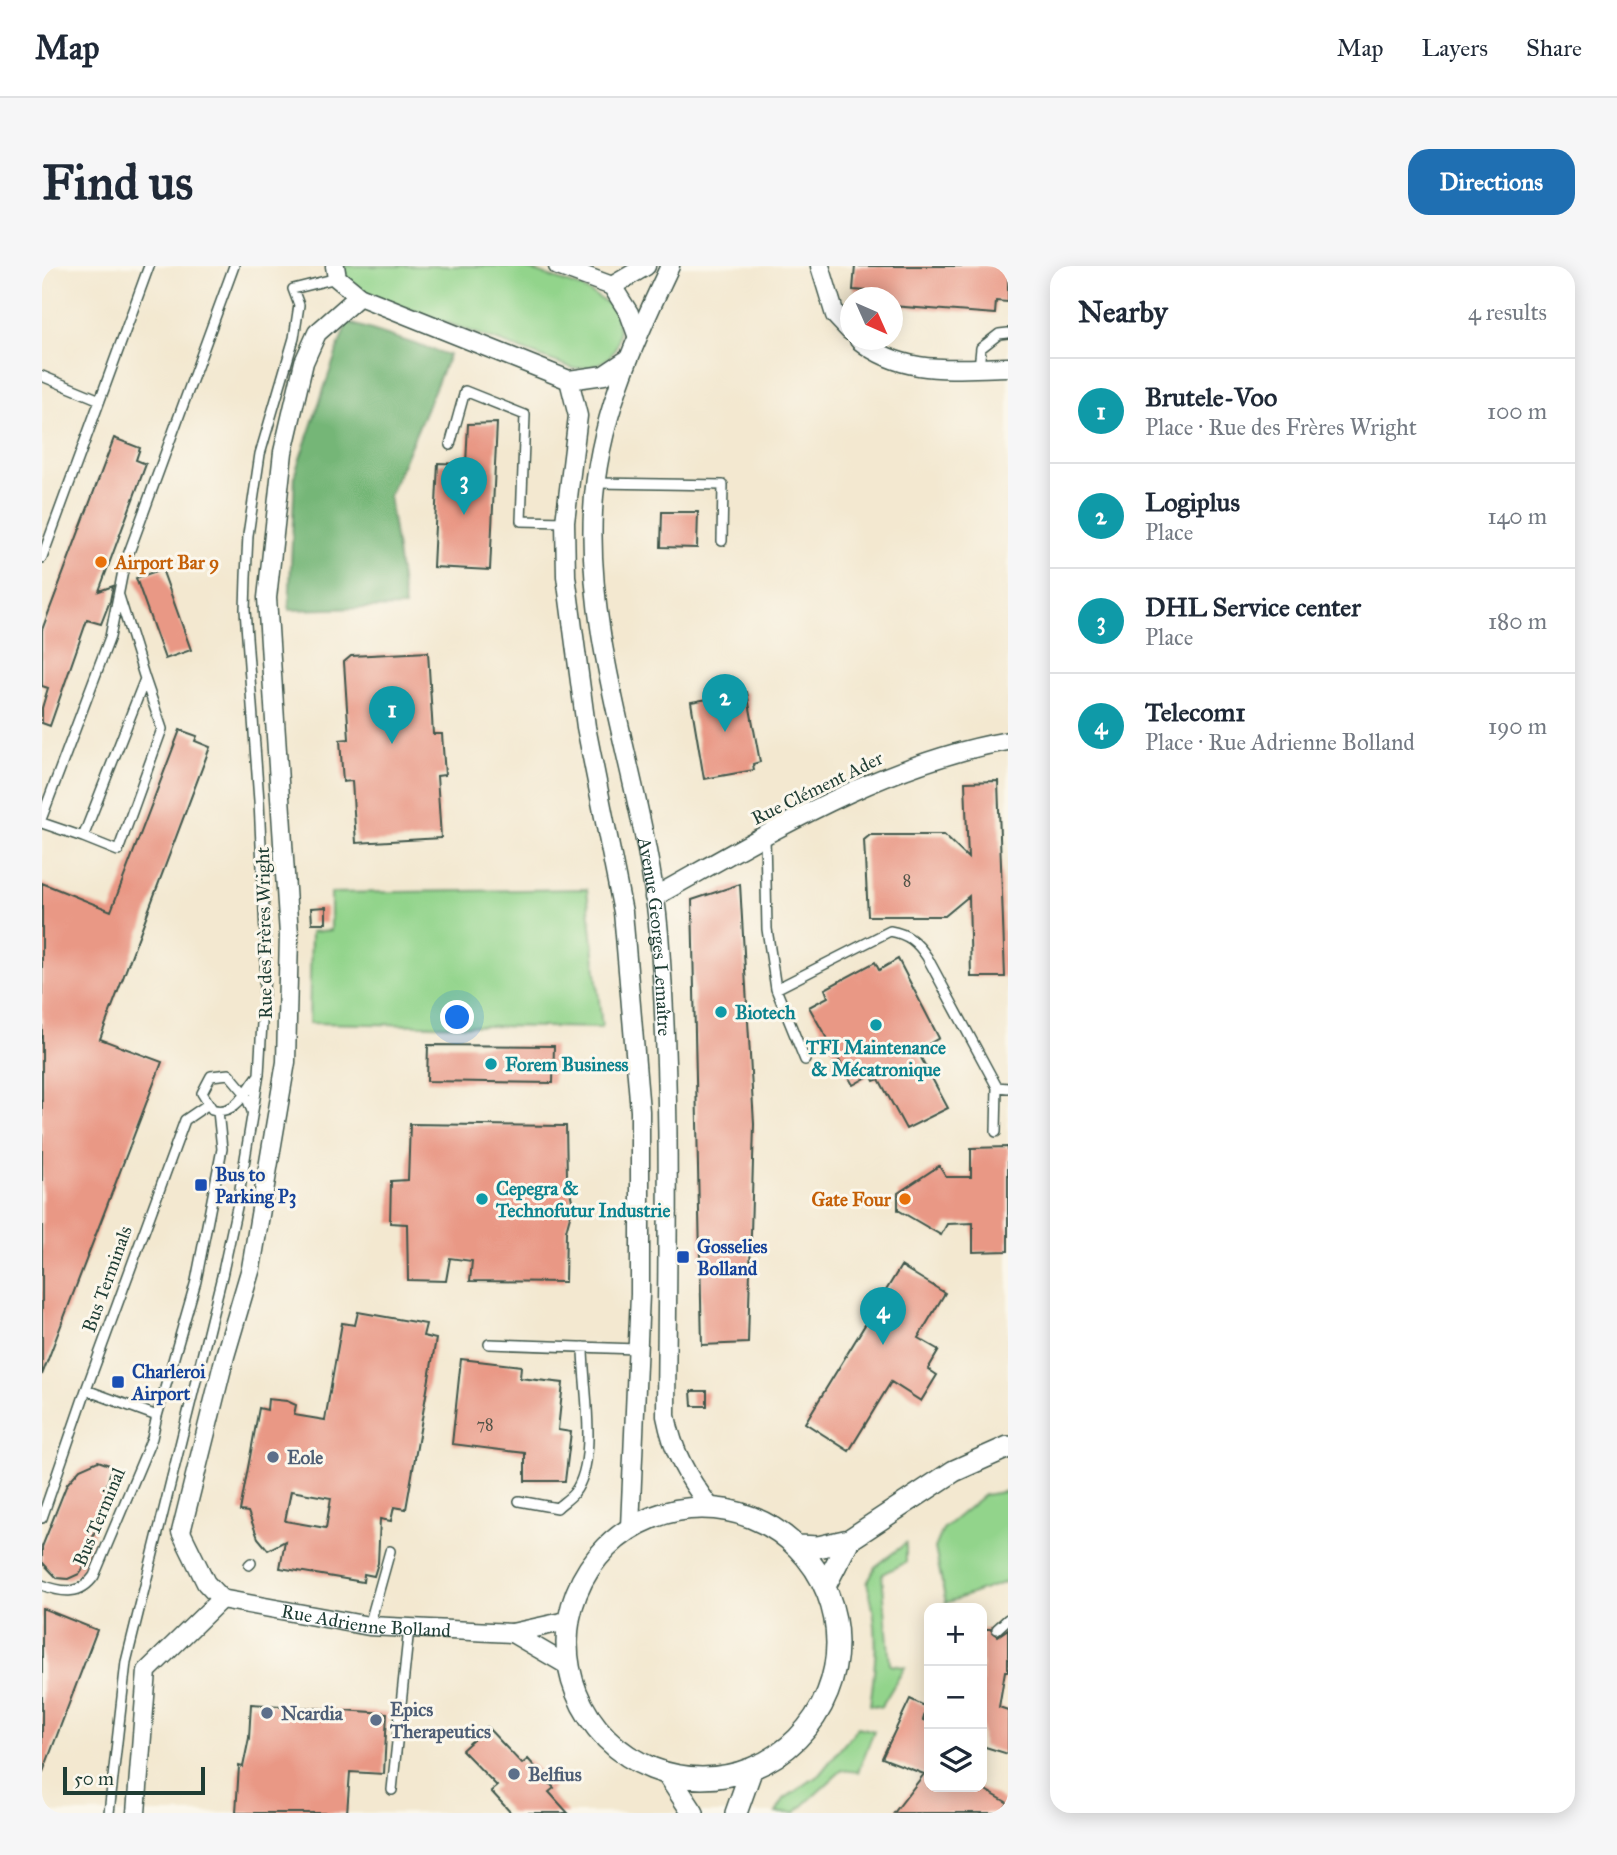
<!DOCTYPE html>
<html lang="en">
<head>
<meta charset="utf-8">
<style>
	:root { --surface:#fff; --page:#f6f6f7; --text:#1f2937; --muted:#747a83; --line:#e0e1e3; --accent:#1f6fb2 }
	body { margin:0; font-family:"IM FELL Great Primer",serif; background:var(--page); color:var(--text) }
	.controls { position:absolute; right:21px; bottom:21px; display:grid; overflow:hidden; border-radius:14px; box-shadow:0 4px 18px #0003 }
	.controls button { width:63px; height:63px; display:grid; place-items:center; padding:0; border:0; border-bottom:2px solid var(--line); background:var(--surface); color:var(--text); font:35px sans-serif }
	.compass { position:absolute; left:798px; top:21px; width:63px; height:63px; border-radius:50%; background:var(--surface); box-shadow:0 4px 18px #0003; rotate:135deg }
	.scale { position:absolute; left:21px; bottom:18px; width:142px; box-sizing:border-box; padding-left:7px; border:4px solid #1f3d34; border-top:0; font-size:19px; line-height:24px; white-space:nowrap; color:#1f3d34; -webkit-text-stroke:5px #fbf7ec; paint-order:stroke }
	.you { position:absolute; left:416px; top:752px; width:24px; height:24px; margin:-18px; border:5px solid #fff; border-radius:50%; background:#1a73e8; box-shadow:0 0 0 10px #1a73e833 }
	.badge { display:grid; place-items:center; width:46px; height:46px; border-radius:50%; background:var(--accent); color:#fff; font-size:23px; font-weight:700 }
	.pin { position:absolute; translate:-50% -58px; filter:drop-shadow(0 2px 4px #0008) }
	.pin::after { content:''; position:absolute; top:37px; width:24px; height:21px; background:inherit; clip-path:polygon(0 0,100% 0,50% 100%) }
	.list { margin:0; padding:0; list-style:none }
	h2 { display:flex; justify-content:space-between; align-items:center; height:91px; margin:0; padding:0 28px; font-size:30px }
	h2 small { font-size:23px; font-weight:400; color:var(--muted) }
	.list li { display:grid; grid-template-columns:46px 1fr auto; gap:21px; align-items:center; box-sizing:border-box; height:105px; padding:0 28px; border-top:2px solid var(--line) }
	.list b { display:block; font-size:26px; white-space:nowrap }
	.list p { margin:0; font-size:23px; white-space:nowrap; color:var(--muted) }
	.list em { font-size:23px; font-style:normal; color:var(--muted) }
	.icon { flex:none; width:38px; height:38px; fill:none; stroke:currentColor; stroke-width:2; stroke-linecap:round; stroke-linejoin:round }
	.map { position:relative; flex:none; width:966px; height:1547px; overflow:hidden; border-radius:21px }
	header { display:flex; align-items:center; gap:42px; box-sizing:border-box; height:98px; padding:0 35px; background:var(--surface); border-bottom:2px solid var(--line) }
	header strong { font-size:33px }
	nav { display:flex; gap:38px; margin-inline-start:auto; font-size:24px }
	.intro { display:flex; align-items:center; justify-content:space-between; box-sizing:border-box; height:168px; padding:0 42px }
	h1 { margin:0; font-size:49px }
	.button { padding:18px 32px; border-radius:21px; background:var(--accent); color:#fff; font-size:24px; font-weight:700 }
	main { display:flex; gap:42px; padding:0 42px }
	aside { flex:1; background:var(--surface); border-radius:21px; box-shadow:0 4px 18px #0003 }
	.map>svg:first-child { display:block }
</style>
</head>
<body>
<header>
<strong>Map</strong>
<nav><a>Map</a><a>Layers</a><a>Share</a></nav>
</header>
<div class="intro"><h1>Find us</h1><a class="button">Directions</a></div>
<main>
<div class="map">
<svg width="966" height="1547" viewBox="0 0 966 1547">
	<rect width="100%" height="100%" fill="#fbf7ec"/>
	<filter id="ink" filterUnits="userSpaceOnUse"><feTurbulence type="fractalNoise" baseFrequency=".0143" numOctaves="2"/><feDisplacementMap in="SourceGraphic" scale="14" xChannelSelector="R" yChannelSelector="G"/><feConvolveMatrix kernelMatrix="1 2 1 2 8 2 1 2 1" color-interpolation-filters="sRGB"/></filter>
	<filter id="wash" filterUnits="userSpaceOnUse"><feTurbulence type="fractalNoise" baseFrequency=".00686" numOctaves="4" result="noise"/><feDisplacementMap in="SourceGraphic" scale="28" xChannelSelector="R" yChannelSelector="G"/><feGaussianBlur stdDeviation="1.57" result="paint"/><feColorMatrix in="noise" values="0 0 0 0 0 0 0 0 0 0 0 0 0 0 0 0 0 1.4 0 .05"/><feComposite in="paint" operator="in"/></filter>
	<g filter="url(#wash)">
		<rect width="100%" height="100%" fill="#f3e8d0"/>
		<!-- green -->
		<path fill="#92d48b" stroke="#588860" stroke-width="2" d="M302 0H478L540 22 572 41C584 77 574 100 533 103L328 29 305 16Z
			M545 623 560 762 267 757 269 666 289 664V627Z
			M966 1225V1315L904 1337 893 1282 901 1263 942 1229Z
			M864 1277V1296L840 1308 848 1399 863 1401 839 1441 828 1439C834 1397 838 1359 825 1317L833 1301Z
			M816 1461 832 1465 816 1506 800 1504 753 1547H734L742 1533 777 1509Z"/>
		<!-- forest -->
		<path fill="#75b677" stroke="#4a7a56" stroke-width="2" d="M305 56 407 89 347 230 363 341 247 344 253 207Z"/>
		<g id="blocks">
			<!-- building -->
			<path fill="#e99885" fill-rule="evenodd" d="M813 0H966V36L954 35 953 48 850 40V32H825V25L811 24Z
				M455 157 448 304 391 301 396 197 424 198 426 158Z
				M72 172 98 182 94 194 104 198 57 325 71 320 68 335 59 358 45 354 8 460 0 457V442L6 422 0 420V364Z
				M620 246H656L655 282 619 281Z
				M120 303 149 384 123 393 94 312Z
				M386 386 391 468H400L401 482 403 509 395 510 399 572 314 577 310 515 301 516 298 474 307 473 302 396 309 390Z
				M705 426 718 496 711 498 712 504 662 513 649 436Z
				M138 464 155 470 153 475 168 481 58 773 120 796 0 1109V617L69 645Z
				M956 515 963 711H929L927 630 903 650H826L822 574 828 569H902L926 592 923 516Z
				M698 618 712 858 706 1077 660 1079 650 634Z
				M284 641V657H270L269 642Z
				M856 693 897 772 880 782 883 788 878 790 906 842 864 863 837 813 832 815 829 809 811 819 767 741 786 731 783 723 833 696 837 704Z
				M386 779 512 780 511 817 385 815Z
				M368 858 524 860 525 911 531 939 524 965 523 1016 428 1015 430 995 408 992 404 1015 366 1014 365 958 348 957 349 915 366 914Z
				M966 881V985L931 986V957L905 958 899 969 856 944V927L897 900 904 911H929V882Z
				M859 1000 903 1027 876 1072 897 1084 886 1103 895 1109 879 1135 849 1116 807 1185 763 1157Z
				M316 1046 384 1058 381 1070 394 1073 364 1243 352 1241 349 1255 338 1253 336 1297 332 1310 322 1308 321 1316 238 1302 243 1275 226 1284 216 1272 206 1246 198 1245 217 1142 225 1144 226 1133 245 1135 254 1139 252 1149 283 1154 300 1057 313 1059ZM249 1225 289 1232 284 1262 243 1255Z
				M419 1093 479 1100 478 1112 521 1117 516 1164 529 1166 523 1215H483V1187L410 1178Z
				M649 1125H665V1140H650Z
				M56 1195 70 1200 44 1298 37 1308 26 1313 15 1312 0 1296V1281L25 1218 38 1203Z
				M0 1342 55 1364 1 1506H0Z
				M940 1363H948L956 1370 966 1363V1405H963L957 1441 966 1444V1488L940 1480Z
				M868 1433 885 1441 881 1454 887 1456V1521H938L966 1537 960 1547H852L882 1508 840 1492Z
				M209 1438 345 1447 342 1508 308 1506 305 1547H194L197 1500 201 1501 207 1472Z
				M445 1461 480 1498 486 1493 512 1522 507 1526 526 1547H469L449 1525 455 1520 420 1484Z"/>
		</g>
	</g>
	<g filter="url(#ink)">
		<use href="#blocks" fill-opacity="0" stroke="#3f574b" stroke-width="2"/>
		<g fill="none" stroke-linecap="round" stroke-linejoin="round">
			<defs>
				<path id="service" d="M937 102 939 82 957 68 966 67
					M0 110 58 134 107 0
					M408 179 423 125 483 149 479 255 523 256
					M555 217 681 219 680 275
					M0 292 58 134
					M0 551 68 371 82 300 192 0
					M0 557 41 571 103 413 77 330
					M723 570 725 663 734 723 763 794
					M41 571 76 585 120 463 103 413
					M734 723 848 665C866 668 875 676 885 691L955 821 966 822
					M165 839 143 854 44 1124 115 1150 154 1015 180 883 176 845
					M210 845 203 827 187 808 169 810 160 827 170 843C193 851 204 825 216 810
					M954 866 955 821
					M447 1078 595 1083
					M477 1235 515 1242C520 1237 527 1233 532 1227 557 1195 541 1121 541 1081
					M0 1252 44 1124
					M207 1299 209 1297
					M0 1319C21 1327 39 1329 52 1310L110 1172 115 1150
					M327 1360 348 1285
					M955 1363 966 1353
					M350 1524 367 1362
					M67 1547 84 1396 180 1010 195 941 217 808 224 689 217 535 203 344 204 311 206 269 218 188 252 72 257 39 251 23 295 12"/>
				<g id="minor">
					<path d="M293 0 295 12 317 30 527 114 562 109 583 95"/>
					<path d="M516 0 570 20 587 47 595 69"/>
					<path id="s1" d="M628 0C591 78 555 157 551 245 544 389 605 527 617 668 630 828 625 989 624 1150 631 1186 645 1211 668 1241"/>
					<path d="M778 0 793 49 808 65"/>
					<path d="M570 20 604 0"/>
					<path d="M817 74C862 110 911 102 966 101"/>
					<path d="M527 114 536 150 523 256 524 310 544 461 581 646 598 845V1028L588 1261"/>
					<path d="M612 631C724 569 839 497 966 475"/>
					<path d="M179 1333 164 1317 139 1266 183 1090 209 1002 244 796 247 669 225 332 241 186 262 96 275 67 317 30"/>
					<path id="s2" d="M179 1333 327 1360 470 1367 525 1355"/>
					<path d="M470 1367 525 1399"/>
					<path d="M94 1547 105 1405 179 1333"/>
				</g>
				<path id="tertiary" d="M525 1377a135 135 0 1 1 270 0a135 135 0 1 1-270 0Z
					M757 1280 776 1281 807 1274 912 1205 966 1181
					M784 1318 807 1274
					M628 1512 651 1547
					M694 1547 709 1505"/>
			</defs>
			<!-- service casing -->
			<use href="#service" stroke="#3f574b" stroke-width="12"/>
			<!-- minor casing -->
			<use href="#minor" stroke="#3f574b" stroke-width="21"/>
			<!-- tertiary casing -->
			<use href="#tertiary" stroke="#3f574b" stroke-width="24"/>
			<!-- service -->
			<use href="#service" stroke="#fff" stroke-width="9"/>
			<!-- minor -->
			<use href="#minor" stroke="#fff" stroke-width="18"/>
			<!-- tertiary -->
			<use href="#tertiary" stroke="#fff" stroke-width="21"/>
		</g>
	</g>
	<!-- markers -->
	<g fill="#e8710a" stroke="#fbf7ec" stroke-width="2.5">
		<circle cx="59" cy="296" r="7"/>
		<circle cx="863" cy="933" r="7"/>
	</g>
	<g fill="#0f9aa8" stroke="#fbf7ec" stroke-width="2.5">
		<circle cx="679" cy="746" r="7"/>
		<circle cx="834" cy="759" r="7"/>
		<circle cx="449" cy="798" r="7"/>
		<circle cx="440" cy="933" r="7"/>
	</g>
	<g fill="#1a4fb4" stroke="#fbf7ec" stroke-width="2.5">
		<rect x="152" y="912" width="14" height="14" rx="3.5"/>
		<rect x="634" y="984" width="14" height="14" rx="3.5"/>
		<rect x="69" y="1109" width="14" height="14" rx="3.5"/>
	</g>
	<g fill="#5c6f8a" stroke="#fbf7ec" stroke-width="2.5">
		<circle cx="231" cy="1191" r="7"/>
		<circle cx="225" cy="1447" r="7"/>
		<circle cx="334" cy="1454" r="7"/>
		<circle cx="472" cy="1508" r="7"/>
	</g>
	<g text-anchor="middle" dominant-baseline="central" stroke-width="6" stroke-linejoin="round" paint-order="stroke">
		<!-- number labels -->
		<g font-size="16" fill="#525448">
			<text x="865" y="614">8</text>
			<text x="443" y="1158">78</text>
		</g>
		<!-- food labels -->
		<g font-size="19" font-weight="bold" fill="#c56008" stroke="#fbf7ec" text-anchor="start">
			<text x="73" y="296">Airport Bar 9</text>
			<text x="849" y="933" text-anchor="end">Gate Four</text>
		</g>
		<!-- street labels -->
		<g font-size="19" fill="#1f3d34" stroke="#fbf7ec">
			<text transform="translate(775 522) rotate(-26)">Rue Clément Ader</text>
			<text transform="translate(222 667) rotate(-91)">Rue des Frères Wright</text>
			<text stroke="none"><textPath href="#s1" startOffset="690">Avenue Georges Lemaître</textPath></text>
			<text transform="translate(65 1013) rotate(-70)">Bus Terminals</text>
			<text transform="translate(57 1251) rotate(-67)">Bus Terminal</text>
			<text stroke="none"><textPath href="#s2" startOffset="147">Rue Adrienne Bolland</textPath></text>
		</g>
		<!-- culture labels -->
		<g font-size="19" font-weight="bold" fill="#0d838f" stroke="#fbf7ec" text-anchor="start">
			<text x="693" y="746">Biotech</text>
			<text x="834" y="781" text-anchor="middle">TFI Maintenance<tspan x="834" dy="22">&amp; Mécatronique</tspan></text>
			<text x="463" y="798">Forem Business</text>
			<text x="454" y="922">Cepegra &amp;<tspan x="454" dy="22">Technofutur Industrie</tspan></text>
		</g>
		<!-- transit labels -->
		<g font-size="19" font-weight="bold" fill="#164399" stroke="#fbf7ec" text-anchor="start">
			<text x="173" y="908">Bus to<tspan x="173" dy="22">Parking P3</tspan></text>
			<text x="655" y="980">Gosselies<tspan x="655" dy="22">Bolland</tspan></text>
			<text x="90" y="1105">Charleroi<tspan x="90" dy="22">Airport</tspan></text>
		</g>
		<!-- service labels -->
		<g font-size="19" font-weight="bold" fill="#4e5e75" stroke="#fbf7ec" text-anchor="start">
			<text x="245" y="1191">Eole</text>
			<text x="348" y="1443">Epics<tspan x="348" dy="22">Therapeutics</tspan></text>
			<text x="239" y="1447">Ncardia</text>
			<text x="486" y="1508">Belfius</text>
		</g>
	</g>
</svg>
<div class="controls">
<button>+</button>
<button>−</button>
<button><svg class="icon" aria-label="layers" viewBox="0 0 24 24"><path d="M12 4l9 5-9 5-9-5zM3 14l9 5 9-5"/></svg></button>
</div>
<svg class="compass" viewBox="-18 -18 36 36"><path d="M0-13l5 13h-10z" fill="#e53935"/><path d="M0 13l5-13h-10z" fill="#747a83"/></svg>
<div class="scale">50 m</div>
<div class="you"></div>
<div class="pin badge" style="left:350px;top:478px;background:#0f9aa8">1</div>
<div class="pin badge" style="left:683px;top:466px;background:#0f9aa8">2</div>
<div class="pin badge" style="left:422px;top:249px;background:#0f9aa8">3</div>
<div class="pin badge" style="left:841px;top:1079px;background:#0f9aa8">4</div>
</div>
<aside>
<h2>Nearby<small>4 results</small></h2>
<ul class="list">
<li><span class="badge" style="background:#0f9aa8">1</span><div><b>Brutele-Voo</b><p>Place · Rue des Frères Wright</p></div><em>100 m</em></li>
<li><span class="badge" style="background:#0f9aa8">2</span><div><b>Logiplus</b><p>Place</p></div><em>140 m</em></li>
<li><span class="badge" style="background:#0f9aa8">3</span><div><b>DHL Service center</b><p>Place</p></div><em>180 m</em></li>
<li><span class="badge" style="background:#0f9aa8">4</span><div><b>Telecom1</b><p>Place · Rue Adrienne Bolland</p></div><em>190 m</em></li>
</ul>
</aside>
</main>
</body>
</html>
